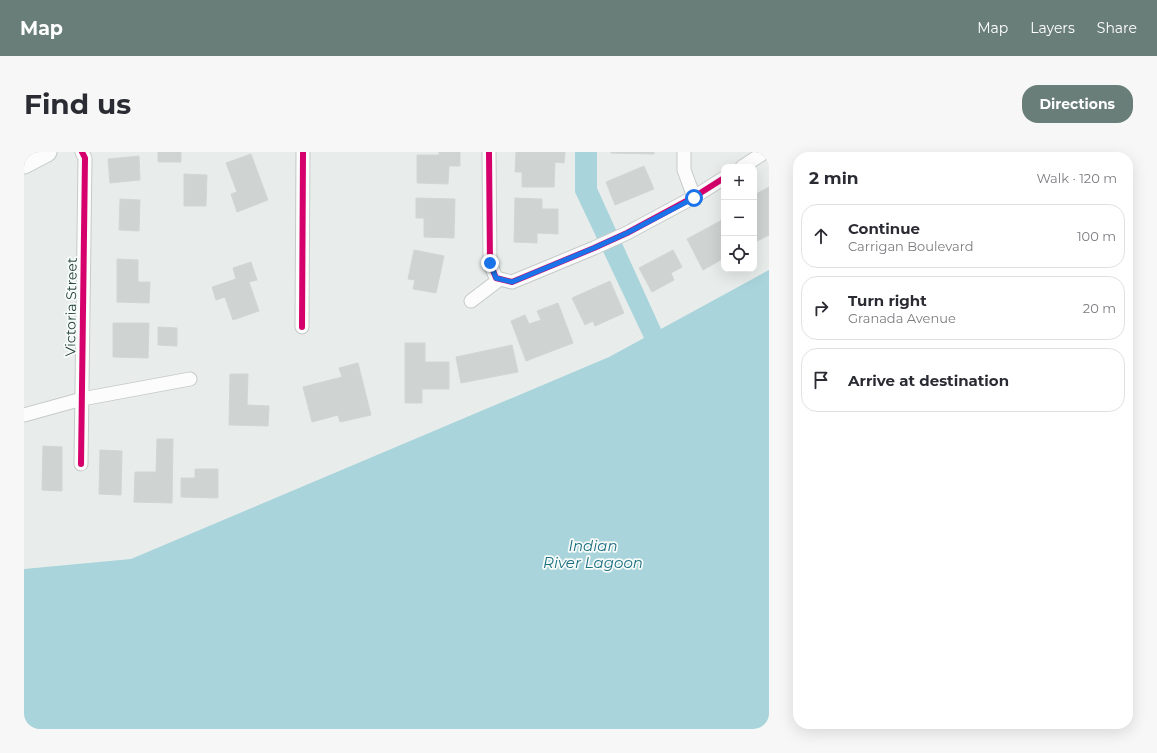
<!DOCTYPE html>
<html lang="en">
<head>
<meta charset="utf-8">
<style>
	:root { --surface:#fff; --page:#f7f7f7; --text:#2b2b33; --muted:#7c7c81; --line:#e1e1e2; --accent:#697e78 }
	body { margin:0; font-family:Montserrat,sans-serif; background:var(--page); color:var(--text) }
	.controls { position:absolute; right:12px; top:12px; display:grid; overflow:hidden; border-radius:8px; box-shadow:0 4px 16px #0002 }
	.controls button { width:36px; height:36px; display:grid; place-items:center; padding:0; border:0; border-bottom:1px solid var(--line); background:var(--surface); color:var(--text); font:20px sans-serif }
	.stop { position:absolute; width:12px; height:12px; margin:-9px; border:3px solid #1a73e8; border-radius:50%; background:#fff }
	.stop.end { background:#1a73e8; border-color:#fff; box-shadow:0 1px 4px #0008 }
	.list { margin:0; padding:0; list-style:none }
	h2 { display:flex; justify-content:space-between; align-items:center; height:52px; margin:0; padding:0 16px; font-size:17px }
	h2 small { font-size:13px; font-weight:400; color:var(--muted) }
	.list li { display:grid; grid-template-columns:26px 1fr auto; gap:12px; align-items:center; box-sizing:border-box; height:64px; margin:0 8px 8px; padding:0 8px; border:1px solid var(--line); border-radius:16px }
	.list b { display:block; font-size:15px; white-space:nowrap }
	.list p { margin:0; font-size:13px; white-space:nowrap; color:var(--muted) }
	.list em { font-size:13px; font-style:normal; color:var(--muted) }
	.icon { flex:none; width:22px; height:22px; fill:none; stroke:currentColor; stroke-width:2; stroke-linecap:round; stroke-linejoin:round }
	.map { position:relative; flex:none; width:745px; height:577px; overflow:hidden; border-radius:16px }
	header { display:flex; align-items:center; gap:24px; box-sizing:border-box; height:56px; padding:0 20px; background:var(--accent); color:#fff }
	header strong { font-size:19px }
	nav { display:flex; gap:22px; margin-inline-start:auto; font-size:14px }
	.intro { display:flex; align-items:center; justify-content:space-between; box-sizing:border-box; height:96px; padding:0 24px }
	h1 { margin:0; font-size:28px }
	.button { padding:10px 18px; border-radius:16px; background:var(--accent); color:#fff; font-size:14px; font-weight:700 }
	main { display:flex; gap:24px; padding:0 24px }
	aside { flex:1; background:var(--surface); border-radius:16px; box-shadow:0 4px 16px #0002 }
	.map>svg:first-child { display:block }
</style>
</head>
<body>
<header>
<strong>Map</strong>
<nav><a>Map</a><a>Layers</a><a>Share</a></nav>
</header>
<div class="intro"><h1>Find us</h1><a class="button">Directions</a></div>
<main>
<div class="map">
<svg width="745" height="577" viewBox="0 0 745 577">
	<rect width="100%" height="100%" fill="#e8edeb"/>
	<!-- water -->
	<path fill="#a9d4db" d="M551 0H573V36L637 177 745 118V577H0V417L107 407 585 205 620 186 551 40Z"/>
	<!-- building -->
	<path fill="#cfd4d2" stroke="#d1d6d4" d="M134 0H157V10H134Z
		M415 0H436V14H425L424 32 393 31V3H415Z
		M492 0H541L540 11 531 10 530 35H498V20H491Z
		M587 0H630V2L587 1Z
		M227 2 244 48 213 60 207 42 213 40 202 11Z
		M115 4 116 28 86 31 84 7Z
		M620 14 630 37 591 53 582 30Z
		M160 22 183 23 182 54H160Z
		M745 35V83L731 90 730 87V43Z
		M392 46 431 47 430 86 400 85V66H392Z
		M491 46 518 47V57H534V82L513 81V91L490 90Z
		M96 47 116 48 115 79 95 78Z
		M700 67V106L679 118 663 87Z
		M390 98 420 104 412 141 389 137 391 128 384 127Z
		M649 98 658 115 647 121 650 128 628 140 615 116Z
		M93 107 114 108V130H126L125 151 93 150Z
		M227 110 233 128 225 130 235 159 209 168 201 145 192 148 188 135 212 127 209 116Z
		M586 129 600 161 571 174 569 169 561 173 548 146Z
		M534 151 549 191 502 209 487 169 501 163 505 172 517 168 513 159Z
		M89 171H125L124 206 89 205Z
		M134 175 153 176V194L134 193Z
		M381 191H401V210H425V237H398V251H381Z
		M488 193 494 220 437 231 432 205Z
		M334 211 347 263 316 270 314 263 288 270 279 235 318 225 315 216Z
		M206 222H224L223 253 245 254 244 274 205 273Z
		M133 287H149L148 351 110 350 111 320H132Z
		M19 294 38 295V339L18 338Z
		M76 298 98 299 97 343 75 342Z
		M171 317H194V346L157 345V326H171Z"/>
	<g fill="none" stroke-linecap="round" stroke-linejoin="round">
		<defs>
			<path id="street" d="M465 0 466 111 472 126 488 130 570 96 603 81 670 45 700 26
				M660 0V18L670 45
				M718 15 741 0
				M447 149 476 127
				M278 175 279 0
				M0 263 58 247 166 227
				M57 312 61 6 58 0"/>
			<path id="secondary" d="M0 12 23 0"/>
		</defs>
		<!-- street casing -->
		<use href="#street" stroke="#c5cac8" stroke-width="15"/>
		<!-- secondary casing -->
		<use href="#secondary" stroke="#c3cbc8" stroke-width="21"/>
		<!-- street -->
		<use href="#street" stroke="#fcfcfc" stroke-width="13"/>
		<!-- secondary -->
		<use href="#secondary" stroke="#fcfcfc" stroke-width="19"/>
		<defs>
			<path id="cycleway" d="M465 0 466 111 472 126 488 130 570 96 603 81 670 45 700 26
				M278 175 279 0
				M57 312 61 6 58 0"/>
		</defs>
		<!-- cycleway casing -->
		<use href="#cycleway" stroke="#f7fbf9" stroke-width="8"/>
		<!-- cycleway -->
		<use href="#cycleway" stroke="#d6006c" stroke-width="6"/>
	</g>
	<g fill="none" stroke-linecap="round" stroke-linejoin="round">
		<!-- route -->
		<path stroke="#1a73e8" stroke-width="5" d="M466 111 472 126 488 130 570 96 603 81 670 46"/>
	</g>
	<g text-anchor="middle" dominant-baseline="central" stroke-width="3.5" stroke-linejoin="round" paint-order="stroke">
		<!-- street labels -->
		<g font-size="14" fill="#24423a" stroke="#f7fbf9">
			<text transform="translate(47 155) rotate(-89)">Victoria Street</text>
		</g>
		<!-- water labels -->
		<g font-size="15" font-style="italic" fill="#1c6f80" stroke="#f7fbf9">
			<text x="569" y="393">Indian<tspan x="569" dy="17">River Lagoon</tspan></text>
		</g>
	</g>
</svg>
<div class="controls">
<button>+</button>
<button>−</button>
<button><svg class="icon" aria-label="locate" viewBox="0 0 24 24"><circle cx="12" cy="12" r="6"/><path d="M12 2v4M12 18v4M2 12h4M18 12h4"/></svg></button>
</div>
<div class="stop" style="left:670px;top:46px"></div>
<div class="stop end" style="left:466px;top:111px"></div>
</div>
<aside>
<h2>2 min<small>Walk · 120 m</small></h2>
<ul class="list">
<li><svg class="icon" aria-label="ahead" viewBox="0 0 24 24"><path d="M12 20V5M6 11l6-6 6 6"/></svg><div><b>Continue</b><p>Carrigan Boulevard</p></div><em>100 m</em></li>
<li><svg class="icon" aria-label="right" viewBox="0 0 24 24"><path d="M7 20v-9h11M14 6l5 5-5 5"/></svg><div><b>Turn right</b><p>Granada Avenue</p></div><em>20 m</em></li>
<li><svg class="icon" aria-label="arrive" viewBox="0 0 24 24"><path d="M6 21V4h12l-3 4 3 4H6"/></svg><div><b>Arrive at destination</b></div></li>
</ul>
</aside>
</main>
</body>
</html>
